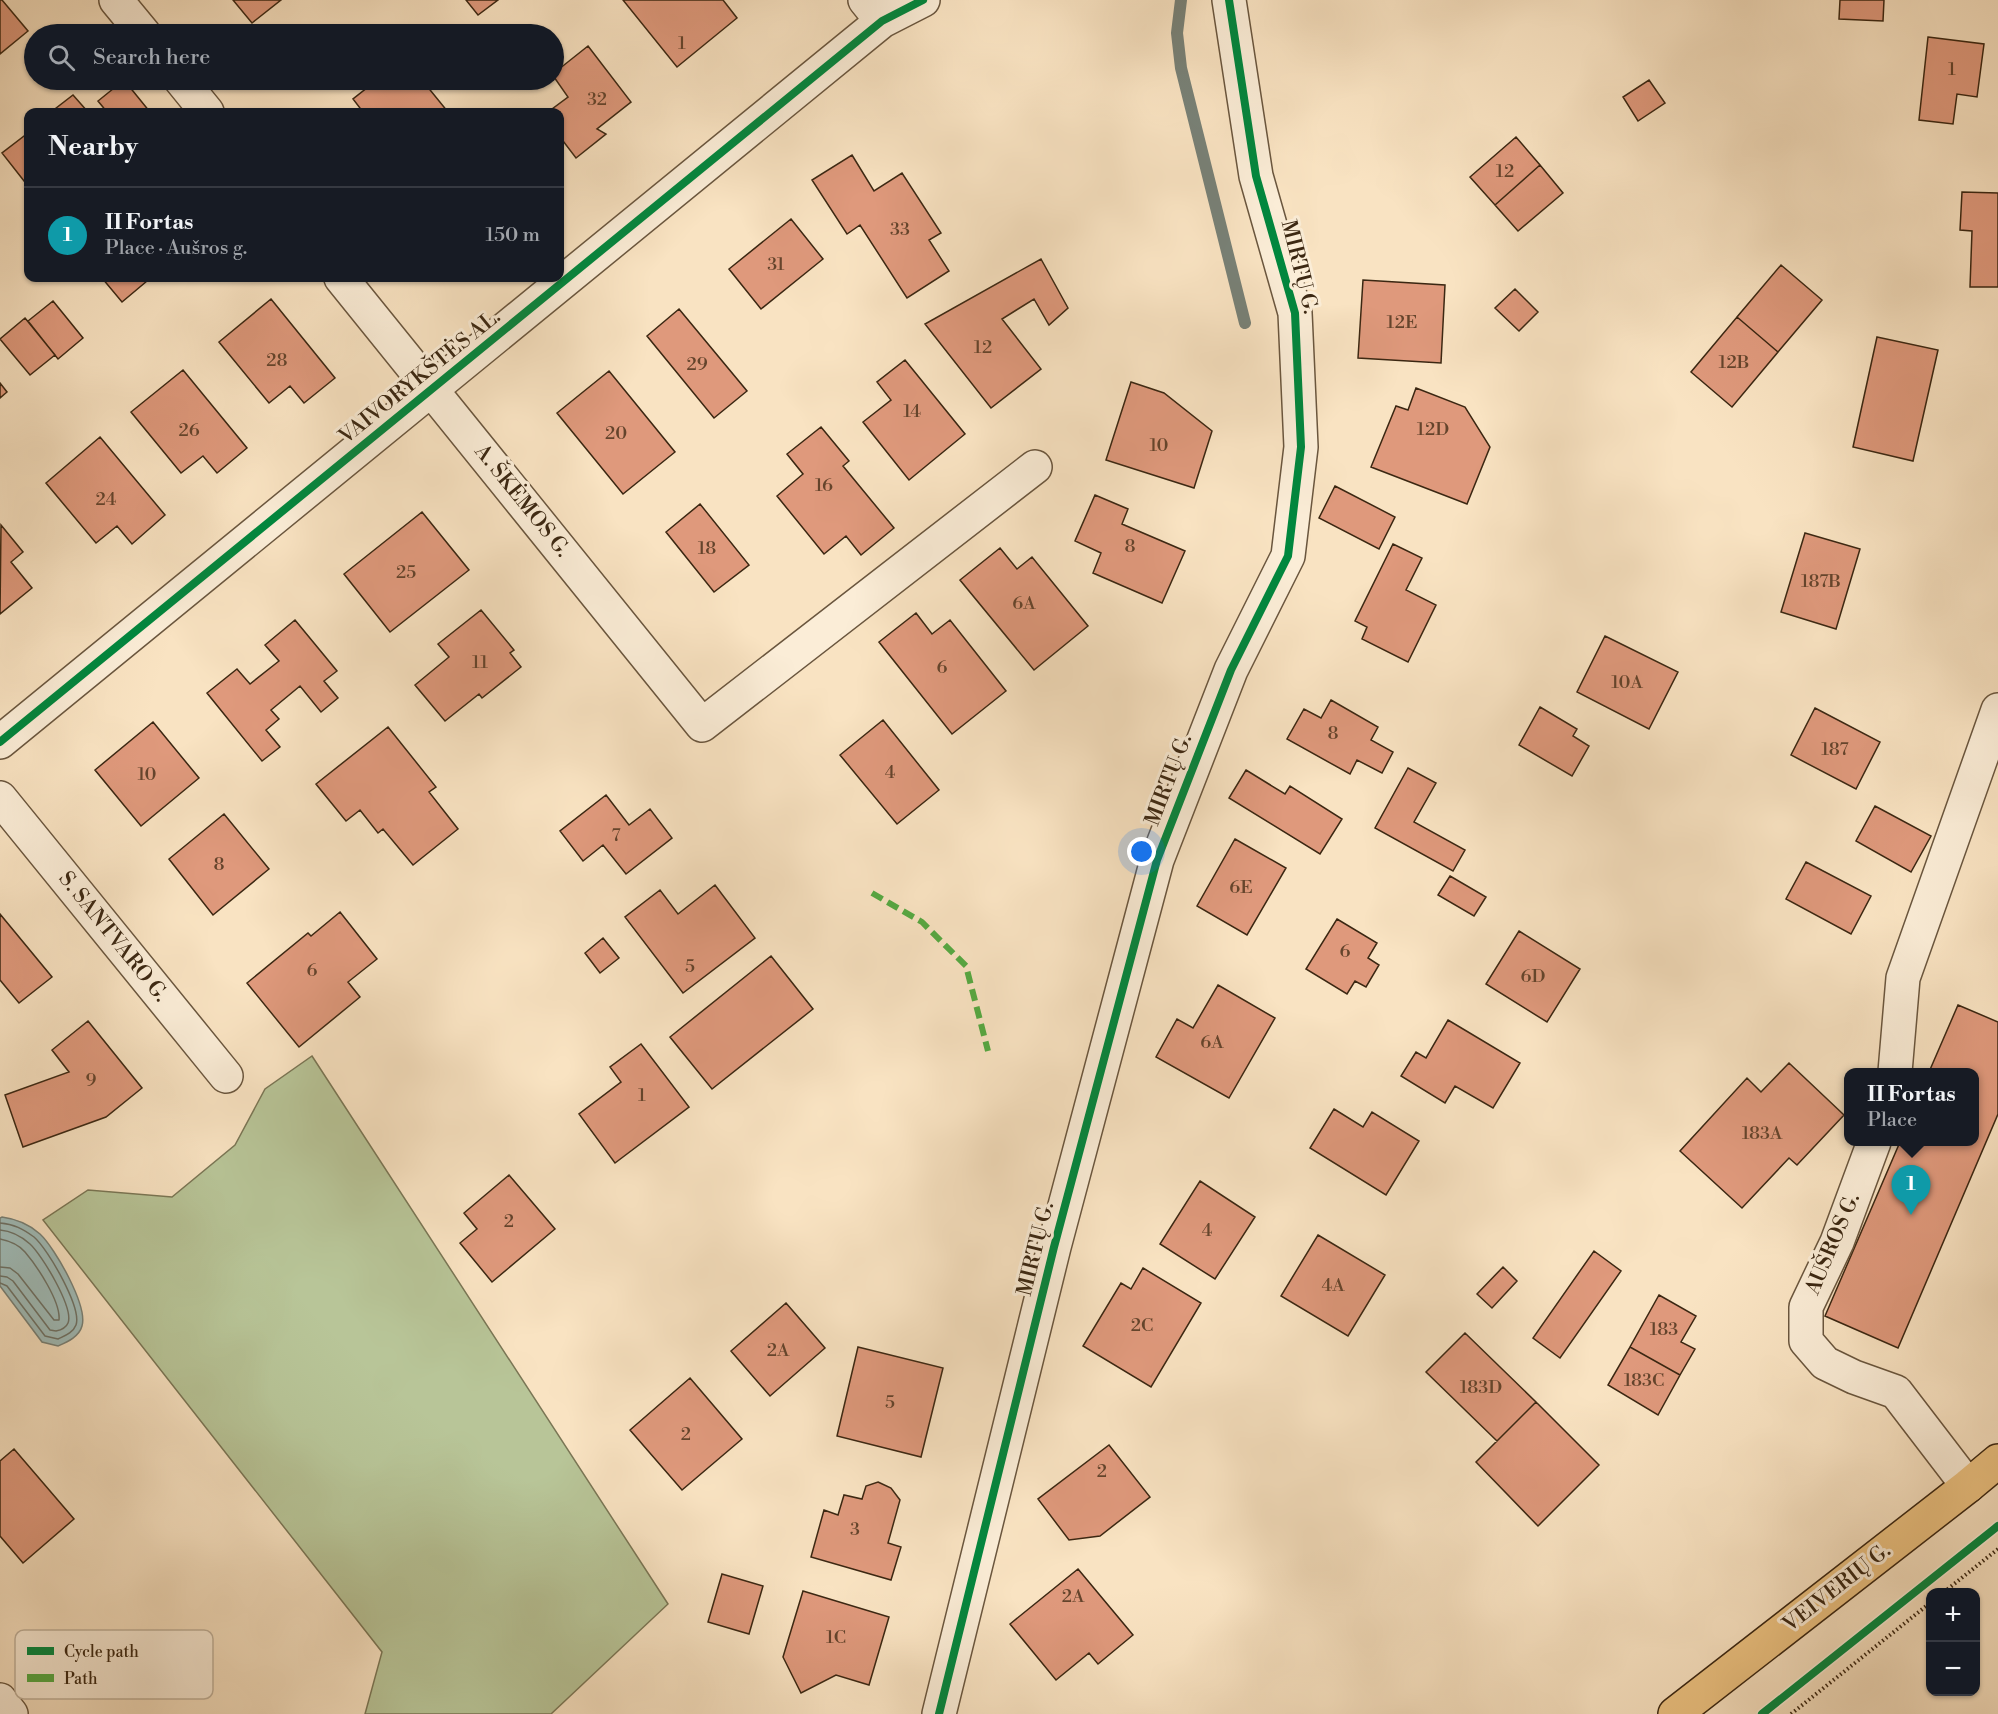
<!DOCTYPE html>
<html lang="en">
<head>
<meta charset="utf-8">
<style>
	:root { --surface:#171b24; --page:#242831; --text:#f1f3f6; --muted:#9ea1a6; --line:#363941; --accent:#ea580c }
	body { margin:0; font-family:"Libre Bodoni",serif; background:var(--page); color:var(--text) }
	.controls { position:absolute; right:18px; bottom:18px; display:grid; overflow:hidden; border-radius:12px; box-shadow:0 2px 4px #0004 }
	.controls button { width:54px; height:54px; display:grid; place-items:center; padding:0; border:0; border-bottom:2px solid var(--line); background:var(--surface); color:var(--text); font:30px sans-serif }
	.you { position:absolute; left:1142px; top:852px; width:21px; height:21px; margin:-15px; border:4px solid #fff; border-radius:50%; background:#1a73e8; box-shadow:0 0 0 9px #1a73e833 }
	.badge { display:grid; place-items:center; width:39px; height:39px; border-radius:50%; background:var(--accent); color:#fff; font-size:20px; font-weight:700 }
	.pin { position:absolute; translate:-50% -50px; filter:drop-shadow(0 2px 3px #0008) }
	.pin::after { content:''; position:absolute; top:32px; width:21px; height:18px; background:inherit; clip-path:polygon(0 0,100% 0,50% 100%) }
	.popup { position:absolute; left:1844px; top:1068px; width:135px; height:78px; box-sizing:border-box; display:grid; place-content:center; border-radius:12px; background:var(--surface); filter:drop-shadow(0 2px 4px #0005); font-size:20px; white-space:nowrap; color:var(--muted) }
	.popup b { font-size:22px; color:var(--text) }
	.popup::after { content:''; position:absolute; left:50%; top:100%; margin-left:-12px; border:12px solid transparent; border-top-color:var(--surface) }
	.list { margin:0; padding:0; list-style:none }
	h2 { display:flex; justify-content:space-between; align-items:center; height:78px; margin:0; padding:0 24px; font-size:26px }
	h2 small { font-size:20px; font-weight:400; color:var(--muted) }
	.list li { display:grid; grid-template-columns:39px 1fr auto; gap:18px; align-items:center; box-sizing:border-box; height:96px; padding:0 24px; border-top:2px solid var(--line) }
	.list b { display:block; font-size:22px; white-space:nowrap }
	.list p { margin:0; font-size:20px; white-space:nowrap; color:var(--muted) }
	.list em { font-size:20px; font-style:normal; color:var(--muted) }
	.icon { flex:none; width:33px; height:33px; fill:none; stroke:currentColor; stroke-width:2; stroke-linecap:round; stroke-linejoin:round }
	.map { position:relative; flex:none; width:1998px; height:1714px; overflow:hidden }
	.search { position:absolute; background:var(--surface); box-shadow:0 2px 4px #0004; left:24px; top:24px; width:540px; height:66px; display:flex; align-items:center; gap:15px; box-sizing:border-box; padding:0 21px; border-radius:33px; color:var(--muted); font-size:22px }
	.panel { position:absolute; background:var(--surface); box-shadow:0 2px 4px #0004; left:24px; top:108px; width:540px; height:174px; border-radius:12px }
	.map>svg:first-child { display:block }
</style>
</head>
<body>
<div class="map">
<svg width="1998" height="1714" viewBox="0 0 1998 1714">
	<rect width="100%" height="100%" fill="#f9e3c2"/>
	<filter id="stains"><feTurbulence type="fractalNoise" baseFrequency=".00333" numOctaves="4"/><feColorMatrix values="0 0 0 0 .2 0 0 0 0 .09 0 0 0 0 .02 0 0 0 .5 -.17"/></filter>
	<radialGradient id="worn" r=".72"><stop offset=".6" stop-color="#630" stop-opacity="0"/><stop offset="1" stop-color="#630" stop-opacity=".3"/></radialGradient>
	<!-- green -->
	<path fill="#b8c598" stroke="#7a7655" stroke-width="1.5" d="M312 1056 668 1604 551 1714H365L382 1652 43 1220 88 1190 172 1197 235 1145 265 1089Z"/>
	<!-- water -->
	<path fill="#a0bdba" stroke="#788177" stroke-width="1.5" d="M2 1217C17 1219 29 1224 40 1234 55 1248 88 1306 82 1326 79 1337 67 1342 58 1346L42 1342 0 1286V1218Z"/>
	<g fill="none" stroke-linecap="round" stroke-linejoin="round">
		<!-- shore -->
		<path stroke="#6e7266" stroke-width="1.5" d="M0 1223C14 1224 23 1229 34 1237 48 1249 82 1308 76 1325 73 1333 64 1336 58 1339L45 1336 7 1286 0 1283
			M0 1230C12 1231 21 1236 30 1244 42 1255 74 1308 68 1323 66 1328 61 1330 56 1331L50 1330 13 1281 7 1277 0 1276
			M0 1239C10 1241 19 1245 25 1252 37 1266 61 1302 59 1320H54L18 1274 10 1268 0 1267"/>
		<!-- stream -->
		<path stroke="#788177" stroke-width="12" d="M1181 0 1177 33 1181 68 1245 323"/>
	</g>
	<!-- building -->
	<path fill="#df997c" stroke="#3b2712" stroke-width="1.5" d="M0 0H2L28 31 0 54Z
		M233 0H281L252 23Z
		M466 0H498L478 15Z
		M623 0H723L737 18 677 67Z
		M1840 0H1884L1883 21 1839 19Z
		M1928 37 1984 44 1977 97 1957 94 1953 124 1919 120Z
		M588 46 631 102 597 129 606 134 576 158 560 137V112H548L568 97 554 77V73Z
		M124 80 150 112H107L98 101Z
		M377 80H422L448 112H363L353 99Z
		M1649 80 1665 103 1638 121 1623 97Z
		M73 95 88 112H51Z
		M28 133V186L2 153Z
		M1516 137 1540 165 1495 205 1470 177Z
		M852 155 874 191 902 173 941 233 929 240 949 271 907 298 860 225 847 234 812 180Z
		M1540 165 1563 193 1518 231 1495 205Z
		M1962 192 1998 193V287H1970L1972 231 1960 230Z
		M791 219 823 259 761 309 729 269Z
		M1041 259 1068 308 1049 325 1034 299 1002 319 1041 369 991 408 925 324Z
		M1781 265 1822 300 1778 352 1737 317Z
		M102 278H144L147 281 122 302Z
		M1363 280 1445 285 1441 363 1358 358Z
		M1515 289 1538 312 1519 331 1495 308Z
		M271 299 335 378 304 403 290 386 269 403 219 342Z
		M53 301 83 338 58 359 28 321Z
		M679 309 747 391 714 418 647 336Z
		M1737 317 1778 352 1732 407 1691 372Z
		M25 318 55 355 30 375 0 339Z
		M1877 337 1938 350 1913 461 1853 447Z
		M905 360 965 434 909 480 863 422 891 400 877 382Z
		M183 370 247 448 217 473 203 456 181 473 131 412Z
		M609 371 675 452 623 494 557 413Z
		M1131 382 1164 393 1212 431 1194 488 1106 460Z
		M0 383 7 392 0 398Z
		M1416 388 1465 407 1490 447 1467 504 1371 467 1396 406 1408 410Z
		M821 427 849 461 843 466 894 528 861 555 846 536 824 554 777 496 803 474 787 454Z
		M100 437 165 515 132 544 117 526 96 543 46 483Z
		M1335 486 1395 517 1379 549 1319 518Z
		M1095 495 1128 509 1122 524 1185 551 1162 603 1093 573 1101 553 1075 541Z
		M700 504 749 565 714 592 666 532Z
		M422 512 469 570 390 632 344 574Z
		M1 525 23 552 11 562 32 588 0 614Z
		M1805 533 1860 549 1836 629 1781 612Z
		M1393 544 1422 558 1406 590 1436 605 1408 662 1362 639 1367 627 1355 621Z
		M1000 548 1017 569 1032 557 1088 626 1034 670 960 580Z
		M481 610 514 650 510 653 521 667 482 698 479 694 445 721 415 685 449 657 438 644Z
		M916 613 932 634 950 620 1006 691 952 734 879 642Z
		M295 620 337 671 324 681 338 698 321 712 300 686 271 710 279 719 266 730 280 747 262 761 207 693 237 669 250 684 279 661 265 645Z
		M1605 636 1678 672 1649 729 1577 692Z
		M1331 700 1378 727 1371 740 1393 752 1382 773 1357 760 1350 774 1287 739 1304 709 1321 718Z
		M1540 707 1577 729 1573 736 1589 746 1572 776 1519 745Z
		M1815 708 1880 742 1856 789 1791 755Z
		M883 720 939 790 897 824 840 755Z
		M153 722 199 778 141 826 95 770Z
		M388 727 436 787 429 792 458 829 413 865 383 829 378 833 360 810 346 821 316 784Z
		M1408 768 1436 783 1414 822 1465 850 1453 871 1375 828Z
		M1246 770 1285 794 1290 786 1342 819 1320 854 1229 798Z
		M606 795 629 825 650 809 672 838 626 874 603 845 583 861 560 831Z
		M1875 806 1931 836 1911 872 1856 841Z
		M224 814 269 869 213 915 169 859Z
		M1235 839 1286 868 1247 935 1197 906Z
		M1806 862 1871 896 1851 934 1786 899Z
		M1450 876 1486 897 1474 916 1438 895Z
		M715 885 755 938 683 993 625 917 660 890 678 914Z
		M340 912 377 959 348 982 360 997 299 1047 247 983 308 933 311 936Z
		M0 914 52 977 19 1003 0 980Z
		M1337 919 1377 943 1368 958 1379 965 1366 987 1355 981 1347 994 1306 969Z
		M1519 931 1580 969 1547 1022 1486 984Z
		M603 938 619 958 600 973 585 953Z
		M771 956 813 1009 712 1089 670 1037Z
		M1218 985 1275 1018 1229 1098 1156 1057 1177 1019 1193 1028Z
		M1958 1005 1998 1022V1114L1898 1348 1825 1316 1900 1142H1974V1072H1929Z
		M1448 1020 1520 1063 1493 1108 1455 1086 1445 1103 1401 1076 1416 1052 1426 1058Z
		M88 1021 142 1088 106 1117 23 1147 5 1095 69 1072 52 1050Z
		M641 1044 689 1107 615 1163 579 1114 621 1082 610 1067Z
		M1789 1063 1844 1115 1797 1165 1789 1158 1742 1208 1680 1151 1747 1078 1761 1092Z
		M1334 1109 1363 1127 1372 1112 1419 1141 1386 1195 1310 1148Z
		M509 1175 555 1229 492 1282 460 1243 477 1229 464 1213Z
		M1200 1181 1255 1217 1215 1279 1160 1244Z
		M1318 1235 1385 1275 1348 1336 1281 1296Z
		M1594 1251 1621 1271 1560 1358 1533 1338Z
		M1503 1267 1517 1281 1492 1308 1477 1294Z
		M1143 1268 1201 1303 1151 1387 1083 1346 1121 1283 1131 1289Z
		M1659 1295 1696 1316 1681 1342 1695 1349 1680 1375 1630 1347Z
		M786 1303 825 1348 770 1396 731 1351Z
		M1465 1333 1536 1402 1497 1441 1426 1372Z
		M858 1347 943 1368 921 1457 837 1436Z
		M1630 1347 1680 1375 1658 1415 1608 1385Z
		M690 1378 742 1439 682 1490 630 1430Z
		M1536 1402 1599 1465 1538 1526 1476 1462Z
		M1109 1445 1150 1497 1100 1536 1069 1540 1038 1499Z
		M14 1449 74 1519 23 1563 0 1536V1461Z
		M878 1482 891 1488 900 1500 888 1543 901 1547 891 1580 811 1557 824 1510 838 1515 844 1495 862 1499 866 1486Z
		M1078 1569 1133 1635 1098 1664 1089 1653 1056 1680 1010 1624Z
		M722 1574 763 1586 749 1634 708 1622Z
		M803 1591 889 1617 869 1685 836 1675 801 1693 783 1657Z"/>
	<g fill="none" stroke-linecap="round" stroke-linejoin="round">
		<defs>
			<path id="minor" d="M116 0 144 34
				M865 0 882 21
				M181 80 207 112
				M341 278 702 725 1035 467
				M0 742 882 21 923 0
				M0 798 226 1076
				M1895 1072 1903 978 1998 710
				M1874 1142 1837 1242 1806 1307V1341L1825 1363 1854 1377 1896 1392 1968 1486
				M0 1700 11 1714
				M939 1714 1054 1247 1157 860 1231 670 1288 556 1301 447 1295 313 1256 176 1229 0"/>
			<path id="major" d="M1675 1714 1968 1486 1998 1461"/>
		</defs>
		<!-- minor casing -->
		<use href="#minor" stroke="#6a563e" stroke-width="36"/>
		<!-- major casing -->
		<use href="#major" stroke="#3b2712" stroke-width="36"/>
		<!-- path -->
		<path stroke="#3b2712" stroke-width="4" stroke-dasharray="1.5 3" stroke-linecap="butt" d="M1944 1592 1998 1549
			M1791 1714 1930 1603"/>
		<!-- minor -->
		<use href="#minor" stroke="#fbedd7" stroke-width="33"/>
		<!-- major -->
		<use href="#major" stroke="#ecc281" stroke-width="33"/>
		<!-- quiet -->
		<path stroke="#55aa42" stroke-width="6" stroke-dasharray="12 6" stroke-linecap="butt" d="M872 893 922 922 966 966 988 1051"/>
		<defs>
			<path id="cycleway" d="M0 742 882 21 923 0
				M939 1714 1054 1247 1157 860 1231 670 1288 556 1301 447 1295 313 1256 176 1229 0
				M1762 1714 1998 1526"/>
		</defs>
		<!-- cycleway casing -->
		<use href="#cycleway" stroke="#fbedd7" stroke-width="11"/>
		<!-- cycleway -->
		<use href="#cycleway" stroke="#00873e" stroke-width="8"/>
	</g>
	<g text-anchor="middle" dominant-baseline="central" stroke-width="6" stroke-linejoin="round" paint-order="stroke">
		<!-- number labels -->
		<g font-size="18" fill="#64442c">
			<text x="682" y="43">1</text>
			<text x="1952" y="69">1</text>
			<text x="597" y="99">32</text>
			<text x="1505" y="171">12</text>
			<text x="900" y="229">33</text>
			<text x="776" y="264">31</text>
			<text x="1402" y="322">12E</text>
			<text x="983" y="347">12</text>
			<text x="277" y="360">28</text>
			<text x="1734" y="362">12B</text>
			<text x="697" y="364">29</text>
			<text x="912" y="411">14</text>
			<text x="1433" y="429">12D</text>
			<text x="189" y="430">26</text>
			<text x="616" y="433">20</text>
			<text x="1159" y="445">10</text>
			<text x="824" y="485">16</text>
			<text x="106" y="499">24</text>
			<text x="1130" y="546">8</text>
			<text x="707" y="548">18</text>
			<text x="406" y="572">25</text>
			<text x="1821" y="581">187B</text>
			<text x="1024" y="603">6A</text>
			<text x="480" y="662">11</text>
			<text x="942" y="667">6</text>
			<text x="1627" y="682">10A</text>
			<text x="1333" y="733">8</text>
			<text x="1835" y="749">187</text>
			<text x="890" y="772">4</text>
			<text x="147" y="774">10</text>
			<text x="616" y="835">7</text>
			<text x="219" y="864">8</text>
			<text x="1241" y="887">6E</text>
			<text x="1345" y="951">6</text>
			<text x="690" y="966">5</text>
			<text x="312" y="970">6</text>
			<text x="1533" y="976">6D</text>
			<text x="1212" y="1042">6A</text>
			<text x="91" y="1080">9</text>
			<text x="642" y="1095">1</text>
			<text x="1762" y="1133">183A</text>
			<text x="509" y="1221">2</text>
			<text x="1207" y="1230">4</text>
			<text x="1333" y="1285">4A</text>
			<text x="1142" y="1325">2C</text>
			<text x="1664" y="1329">183</text>
			<text x="778" y="1350">2A</text>
			<text x="1644" y="1380">183C</text>
			<text x="1481" y="1387">183D</text>
			<text x="890" y="1402">5</text>
			<text x="686" y="1434">2</text>
			<text x="1102" y="1471">2</text>
			<text x="855" y="1529">3</text>
			<text x="1073" y="1596">2A</text>
			<text x="836" y="1637">1C</text>
		</g>
		<!-- street labels -->
		<g font-size="21" fill="#3b2712" stroke="#fbedd7">
			<text transform="translate(1299 267) rotate(76)">MIRTŲ G.</text>
			<text transform="translate(420 377) rotate(-39)">VAIVORYKŠTĖS AL.</text>
			<text transform="translate(522 501) rotate(51)">A. ŠKĖMOS G.</text>
			<text transform="translate(1169 780) rotate(-69)">MIRTŲ G.</text>
			<text transform="translate(113 937) rotate(51)">S. SANTVARO G.</text>
			<text transform="translate(1833 1244) rotate(-67)">AUŠROS G.</text>
			<text transform="translate(1036 1249) rotate(-76)">MIRTŲ G.</text>
			<text transform="translate(1837 1588) rotate(-38)">VEIVERIŲ G.</text>
		</g>
	</g>
	<!-- legend -->
	<rect x="15" y="1630" width="198" height="69" rx="9" fill="#fbedd7" stroke="#c1b29c" stroke-width="1.5"/>
	<rect x="27" y="1647" width="27" height="8" fill="#00873e"/>
	<rect x="27" y="1674" width="27" height="8" fill="#55aa42"/>
	<g font-size="16" fill="#3b2712">
		<text x="64" y="1657">Cycle path</text>
		<text x="64" y="1684">Path</text>
	</g>
	<rect width="100%" height="100%" filter="url(#stains)"/>
	<rect width="100%" height="100%" fill="url(#worn)"/>
</svg>
<div class="controls">
<button>+</button>
<button>−</button>
</div>
<div class="you"></div>
<div class="pin badge" style="left:1911px;top:1215px;background:#0f9aa8">1</div>
<div class="popup"><b>II Fortas</b>Place</div>
<div class="search"><svg class="icon" aria-label="search" viewBox="0 0 24 24"><circle cx="10" cy="10" r="6"/><path d="M15 15l6 6"/></svg>Search here</div>
<section class="panel">
<h2>Nearby<small></small></h2>
<ul class="list">
<li><span class="badge" style="background:#0f9aa8">1</span><div><b>II Fortas</b><p>Place · Aušros g.</p></div><em>150 m</em></li>
</ul>
</section>
</div>
</body>
</html>
